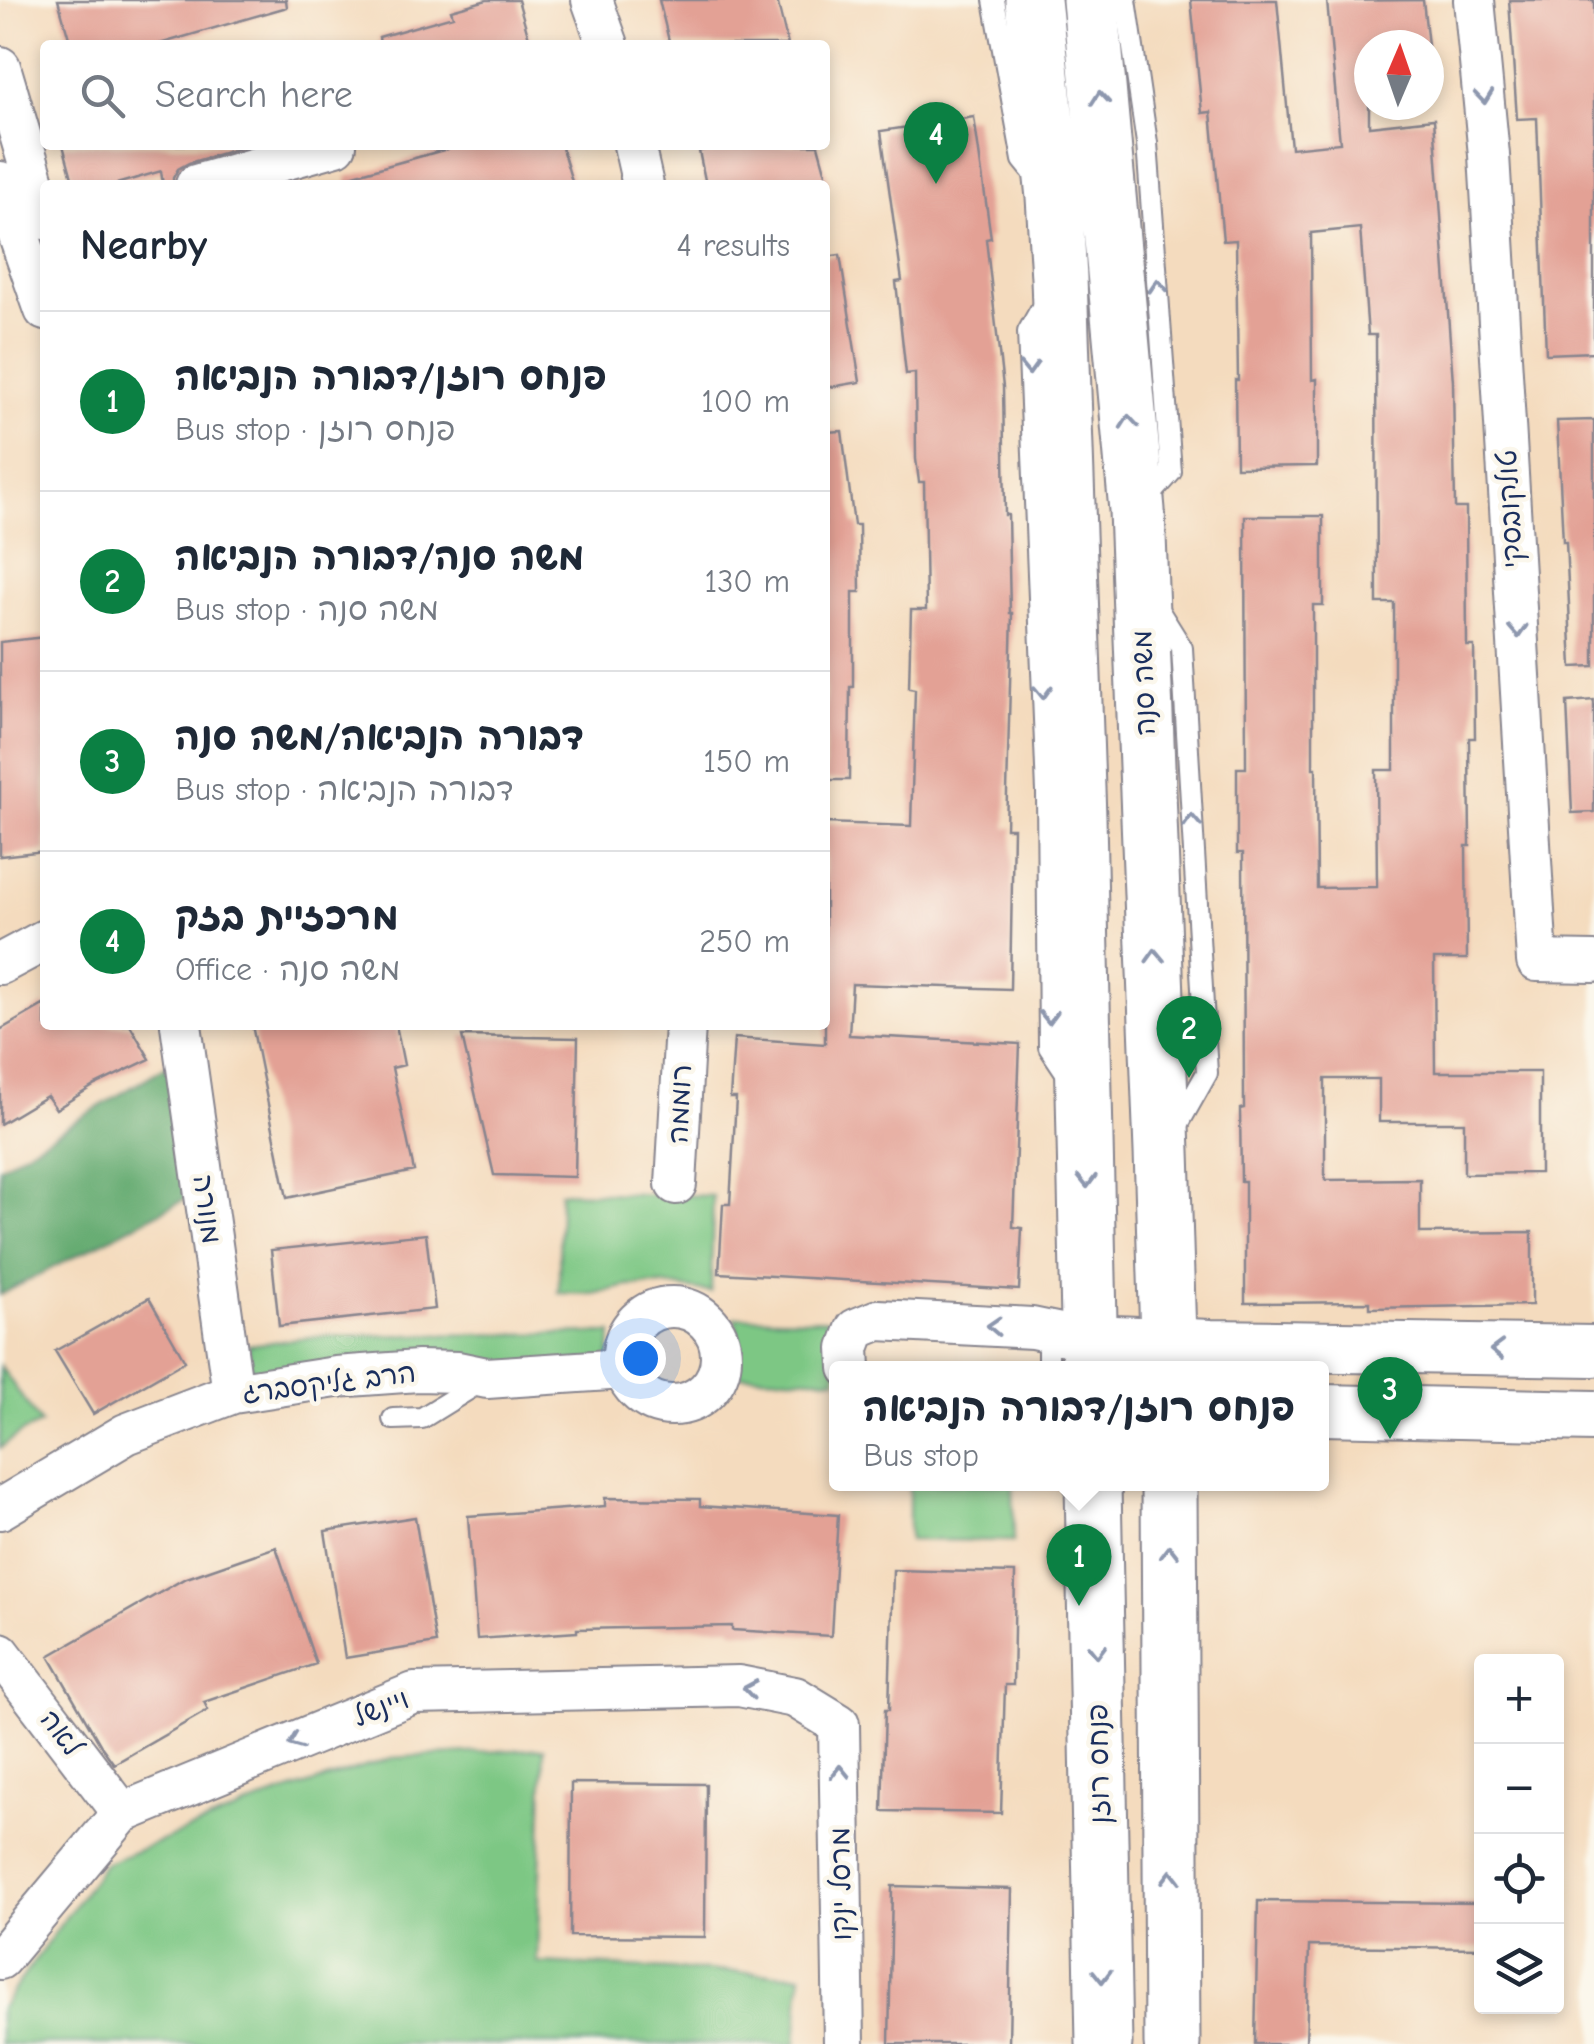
<!DOCTYPE html>
<html lang="en">
<head>
<meta charset="utf-8">
<style>
	:root { --surface:#fff; --page:#f6f6f7; --text:#1f2937; --muted:#747a83; --line:#e0e1e3; --accent:#0b8043 }
	body { margin:0; font-family:"Comic Neue","Playpen Sans Hebrew",sans-serif; background:var(--page); color:var(--text) }
	.controls { position:absolute; right:30px; bottom:30px; display:grid; overflow:hidden; border-radius:10px; box-shadow:0 5px 15px #0003 }
	.controls button { width:90px; height:90px; display:grid; place-items:center; padding:0; border:0; border-bottom:2px solid var(--line); background:var(--surface); color:var(--text); font:50px sans-serif }
	.compass { position:absolute; left:1354px; top:30px; width:90px; height:90px; border-radius:50%; background:var(--surface); box-shadow:0 5px 15px #0003; rotate:2deg }
	.you { position:absolute; left:640px; top:1358px; width:35px; height:35px; margin:-25px; border:8px solid #fff; border-radius:50%; background:#1a73e8; box-shadow:0 0 0 15px #1a73e833 }
	.badge { display:grid; place-items:center; width:65px; height:65px; border-radius:50%; background:var(--accent); color:#fff; font-size:32px; font-weight:700 }
	.pin { position:absolute; translate:-50% -82px; filter:drop-shadow(0 2px 5px #0008) }
	.pin::after { content:''; position:absolute; top:52px; width:35px; height:30px; background:inherit; clip-path:polygon(0 0,100% 0,50% 100%) }
	.popup { position:absolute; left:829px; top:1361px; width:500px; height:130px; box-sizing:border-box; display:grid; place-content:center; border-radius:10px; background:var(--surface); filter:drop-shadow(0 2px 8px #0005); font-size:32px; white-space:nowrap; color:var(--muted) }
	.popup b { font-size:38px; color:var(--text) }
	.popup::after { content:''; position:absolute; left:50%; top:100%; margin-left:-20px; border:20px solid transparent; border-top-color:var(--surface) }
	.list { margin:0; padding:0; list-style:none }
	h2 { display:flex; justify-content:space-between; align-items:center; height:130px; margin:0; padding:0 40px; font-size:42px }
	h2 small { font-size:32px; font-weight:400; color:var(--muted) }
	.list li { display:grid; grid-template-columns:65px 1fr auto; gap:30px; align-items:center; box-sizing:border-box; height:180px; padding:0 40px; border-top:2px solid var(--line) }
	.list b { display:block; font-size:38px; white-space:nowrap }
	.list p { margin:0; font-size:32px; white-space:nowrap; color:var(--muted) }
	.list em { font-size:32px; font-style:normal; color:var(--muted) }
	.icon { flex:none; width:55px; height:55px; fill:none; stroke:currentColor; stroke-width:2; stroke-linecap:round; stroke-linejoin:round }
	.map { position:relative; flex:none; width:1594px; height:2044px; overflow:hidden }
	.search { position:absolute; background:var(--surface); box-shadow:0 5px 15px #0003; left:40px; top:40px; width:790px; height:110px; display:flex; align-items:center; gap:25px; box-sizing:border-box; padding:0 35px; border-radius:10px; color:var(--muted); font-size:38px }
	.panel { position:absolute; background:var(--surface); box-shadow:0 5px 15px #0003; left:40px; top:180px; width:790px; height:850px; border-radius:10px }
	.map>svg:first-child { display:block }
</style>
</head>
<body>
<div class="map">
<svg width="1594" height="2044" viewBox="0 0 1594 2044">
	<rect width="100%" height="100%" fill="#fbf7ec"/>
	<filter id="ink" filterUnits="userSpaceOnUse"><feTurbulence type="fractalNoise" baseFrequency=".01" numOctaves="2"/><feDisplacementMap in="SourceGraphic" scale="20" xChannelSelector="R" yChannelSelector="G"/><feConvolveMatrix kernelMatrix="1 2 1 2 8 2 1 2 1" color-interpolation-filters="sRGB"/></filter>
	<filter id="wash" filterUnits="userSpaceOnUse"><feTurbulence type="fractalNoise" baseFrequency=".0048" numOctaves="4" result="noise"/><feDisplacementMap in="SourceGraphic" scale="40" xChannelSelector="R" yChannelSelector="G"/><feGaussianBlur stdDeviation="2.25" result="paint"/><feColorMatrix in="noise" values="0 0 0 0 0 0 0 0 0 0 0 0 0 0 0 0 0 1.4 0 .05"/><feComposite in="paint" operator="in"/></filter>
	<g filter="url(#wash)">
		<rect width="100%" height="100%" fill="#f4dbbe"/>
		<!-- green -->
		<path fill="#7dc784" stroke="#4c7b71" stroke-width="2.5" d="M560 1192 713 1196 711 1292 664 1285 628 1286 593 1294 559 1293Z
			M735 1317 844 1320 836 1379 735 1375 739 1346Z
			M612 1333 609 1360 252 1378 248 1345 320 1336Z
			M0 1366 41 1424 22 1432 0 1448Z
			M909 1484H1013L1014 1541 909 1540Z
			M544 1748 537 1963 801 1975 796 2044H0V2009L104 1864 268 1798 392 1758Z"/>
		<!-- forest -->
		<path fill="#66ac72" stroke="#406e68" stroke-width="2.5" d="M168 1065 185 1199 0 1295V1167Z"/>
		<g id="blocks">
			<!-- building -->
			<path fill="#e3a195" d="M58 0H286L287 7 156 45H71Z
				M487 0H518L531 45H380L379 37 453 16 451 10Z
				M659 0H777L788 45H670Z
				M1191 0H1277L1291 148 1340 143 1327 1 1423 0 1428 45H1369V126L1434 119 1453 382 1455 508H1466L1467 646H1474L1475 738H1469L1470 846H1466L1467 959H1434L1435 1072H1540V1173L1464 1174V1122H1379V1079H1325V1180L1420 1179V1233L1532 1232V1305L1370 1308V1302L1245 1303V1181H1241L1240 1109 1244 1108 1243 853H1237V768H1246L1245 516H1323V605H1313V768H1316L1317 888 1377 887 1376 770H1394V603H1377L1376 335H1368L1360 228 1311 233 1312 380 1317 379V466L1236 467 1235 380H1238L1236 240 1223 241 1211 112 1202 113Z
				M1509 0H1594V352L1546 354 1537 118 1517 119Z
				M974 117 991 238 986 239 1003 387 1005 515H1008L1010 613H1012L1006 828H1013L1010 989 852 984 849 1035 1020 1044 1013 1227 1022 1228 1019 1290 719 1273 723 1204H730L736 1098H730L734 1038 825 1044V823L911 826 915 689 909 688 911 610H926L924 482H919L916 459 915 373 906 374 896 282 902 281 881 131Z
				M63 145H250L189 163 178 169 173 178V185H163L161 171 113 185H74Z
				M446 145H561L573 185H348L347 177 447 149Z
				M728 145H818L829 185H706L699 151Z
				M840 255 860 382 825 388V257Z
				M1594 420V666L1572 667 1566 542H1563L1557 421Z
				M842 431 854 525H859L860 592H853V687H850L849 780H825V432Z
				M45 637V851L0 856V642Z
				M1594 700V812L1572 813 1567 702Z
				M45 1004V1025H130L150 1059 95 1085 56 1109 47 1096 0 1124V1030Z
				M252 1025H396L404 1065 392 1068 414 1171 287 1198Z
				M462 1036 578 1038 575 1177 494 1175Z
				M426 1234 435 1309 279 1326 271 1250Z
				M149 1298 185 1361 93 1414 55 1351Z
				M605 1498 700 1499V1506L838 1515 831 1636 732 1630V1626L577 1629V1632L477 1639 468 1516 605 1506Z
				M415 1517 436 1643 345 1658 325 1531Z
				M276 1547 316 1664 204 1702 208 1710 114 1764 101 1746 49 1656 184 1579Z
				M893 1570 1015 1573 1013 1685H1005L1001 1813 882 1811 885 1710H889Z
				M571 1783 706 1784 705 1937 570 1936Z
				M892 1886 1012 1889 1009 2044H889Z
				M1258 1901 1482 1903V1948L1309 1946 1306 2044H1255Z"/>
		</g>
	</g>
	<g filter="url(#ink)">
		<use href="#blocks" fill-opacity="0" stroke="#88858e" stroke-width="2.5"/>
		<g fill="none" stroke-linecap="round" stroke-linejoin="round">
			<defs>
				<path id="service" d="M994 0 1023 160 1036 176
					M1126 0 1147 143 1171 472 1145 501
					M1045 302 1028 332 1047 792 1049 1047 1069 1077
					M1157 608 1182 648 1207 1073 1176 1128
					M1048 1368V1348L1057 1333
					M393 1419 422 1418 485 1379"/>
				<path id="minor" d="M592 0 608 45
					M1474 0 1489 155 1537 961 1594 962
					M0 67 45 219
					M634 145 643 185
					M0 182 45 310
					M196 185 336 145
					M0 964 45 940
					M181 1025 233 1393
					M676 1184 685 1025
					M623 1356a49 49 0 1 1 98 0a49 49 0 1 1-98 0Z
					M850 1368 849 1348 856 1329 878 1320 1032 1328 1090 1340
					M0 1509 126 1434 233 1393 336 1377 418 1371 458 1372 487 1378 624 1369
					M0 1653 122 1813
					M0 1959 122 1813 414 1693 739 1686 795 1697 839 1724 844 2044"/>
				<path id="tertiary" d="M1090 1340 1211 1345 1594 1351
					M1322 1410 1594 1416"/>
				<path id="primary" d="M1033 0 1054 197 1059 278 1078 817 1090 1368
					M1090 0 1137 510 1162 1151 1169 1368
					M1093 1484 1104 2044
					M1169 1484 1172 2044"/>
			</defs>
			<!-- service casing -->
			<use href="#service" stroke="#88858e" stroke-width="24"/>
			<!-- minor casing -->
			<use href="#minor" stroke="#88858e" stroke-width="44"/>
			<!-- tertiary casing -->
			<use href="#tertiary" stroke="#88858e" stroke-width="54"/>
			<!-- primary casing -->
			<use href="#primary" stroke="#88858e" stroke-width="59"/>
			<!-- service -->
			<use href="#service" stroke="#fff" stroke-width="20"/>
			<!-- minor -->
			<use href="#minor" stroke="#fff" stroke-width="40"/>
			<!-- tertiary -->
			<use href="#tertiary" stroke="#fff" stroke-width="50"/>
			<!-- primary -->
			<use href="#primary" stroke="#fff" stroke-width="55"/>
		</g>
		<!-- one-way arrows -->
		<defs><path id="oneway-chevron" d="M-2-3.5L2.5 0L-2 3.5" fill="none" stroke-width="1.6" stroke-linecap="round" stroke-linejoin="round" transform="scale(2.5)"/></defs>
		<g stroke="#8d97ae">
			<use href="#oneway-chevron" transform="translate(1484 97) rotate(84)"/>
			<use href="#oneway-chevron" transform="translate(1100 98) rotate(-95)"/>
			<use href="#oneway-chevron" transform="translate(1158 286) rotate(-94)"/>
			<use href="#oneway-chevron" transform="translate(1029 368) rotate(88)"/>
			<use href="#oneway-chevron" transform="translate(1129 422) rotate(-95)"/>
			<use href="#oneway-chevron" transform="translate(1518 631) rotate(87)"/>
			<use href="#oneway-chevron" transform="translate(1043 692) rotate(88)"/>
			<use href="#oneway-chevron" transform="translate(1192 821) rotate(-93)"/>
			<use href="#oneway-chevron" transform="translate(1155 956) rotate(-92)"/>
			<use href="#oneway-chevron" transform="translate(1049 1017) rotate(89)"/>
			<use href="#oneway-chevron" transform="translate(1087 1181) rotate(89)"/>
			<use href="#oneway-chevron" transform="translate(994 1326) rotate(-177)"/>
			<use href="#oneway-chevron" transform="translate(1497 1350) rotate(-179)"/>
			<use href="#oneway-chevron" transform="translate(1169 1552) rotate(-90)"/>
			<use href="#oneway-chevron" transform="translate(1097 1651) rotate(89)"/>
			<use href="#oneway-chevron" transform="translate(750 1689) rotate(-171)"/>
			<use href="#oneway-chevron" transform="translate(295 1742) rotate(158)"/>
			<use href="#oneway-chevron" transform="translate(840 1772) rotate(-91)"/>
			<use href="#oneway-chevron" transform="translate(1171 1877) rotate(-90)"/>
			<use href="#oneway-chevron" transform="translate(1102 1976) rotate(89)"/>
		</g>
	</g>
	<g text-anchor="middle" dominant-baseline="central" stroke-width="9" stroke-linejoin="round" paint-order="stroke">
		<!-- street labels -->
		<g font-size="28" fill="#1b2f5e" stroke="#fbf7ec">
			<text transform="translate(1510 509) rotate(-93)">טולקובסקי</text>
			<text transform="translate(1144 683) rotate(-92)">משה סנה</text>
			<text transform="translate(680 1104) rotate(-87)">רוממה</text>
			<text transform="translate(207 1209) rotate(82)">מנורה</text>
			<text transform="translate(329 1383) rotate(-7)">הרב גליקסברג</text>
			<text transform="translate(381 1708) rotate(-21)">ויינשל</text>
			<text transform="translate(61 1733) rotate(53)">לאה</text>
			<text transform="translate(1099 1764) rotate(-91)">פנחס רוזן</text>
			<text transform="translate(841 1884) rotate(-91)">מרסל ינקו</text>
		</g>
	</g>
</svg>
<div class="controls">
<button>+</button>
<button>−</button>
<button><svg class="icon" aria-label="locate" viewBox="0 0 24 24"><circle cx="12" cy="12" r="6"/><path d="M12 2v4M12 18v4M2 12h4M18 12h4"/></svg></button>
<button><svg class="icon" aria-label="layers" viewBox="0 0 24 24"><path d="M12 4l9 5-9 5-9-5zM3 14l9 5 9-5"/></svg></button>
</div>
<svg class="compass" viewBox="-18 -18 36 36"><path d="M0-13l5 13h-10z" fill="#e53935"/><path d="M0 13l5-13h-10z" fill="#747a83"/></svg>
<div class="you"></div>
<div class="pin badge" style="left:1079px;top:1606px">1</div>
<div class="popup"><b>פנחס רוזן/דבורה הנביאה</b>Bus stop</div>
<div class="pin badge" style="left:1189px;top:1078px">2</div>
<div class="pin badge" style="left:1390px;top:1439px">3</div>
<div class="pin badge" style="left:936px;top:184px">4</div>
<div class="search"><svg class="icon" aria-label="search" viewBox="0 0 24 24"><circle cx="10" cy="10" r="6"/><path d="M15 15l6 6"/></svg>Search here</div>
<section class="panel">
<h2>Nearby<small>4 results</small></h2>
<ul class="list">
<li><span class="badge">1</span><div><b>פנחס רוזן/דבורה הנביאה</b><p>Bus stop · פנחס רוזן</p></div><em>100 m</em></li>
<li><span class="badge">2</span><div><b>משה סנה/דבורה הנביאה</b><p>Bus stop · משה סנה</p></div><em>130 m</em></li>
<li><span class="badge">3</span><div><b>דבורה הנביאה/משה סנה</b><p>Bus stop · דבורה הנביאה</p></div><em>150 m</em></li>
<li><span class="badge">4</span><div><b>מרכזיית בזק</b><p>Office · משה סנה</p></div><em>250 m</em></li>
</ul>
</section>
</div>
</body>
</html>
